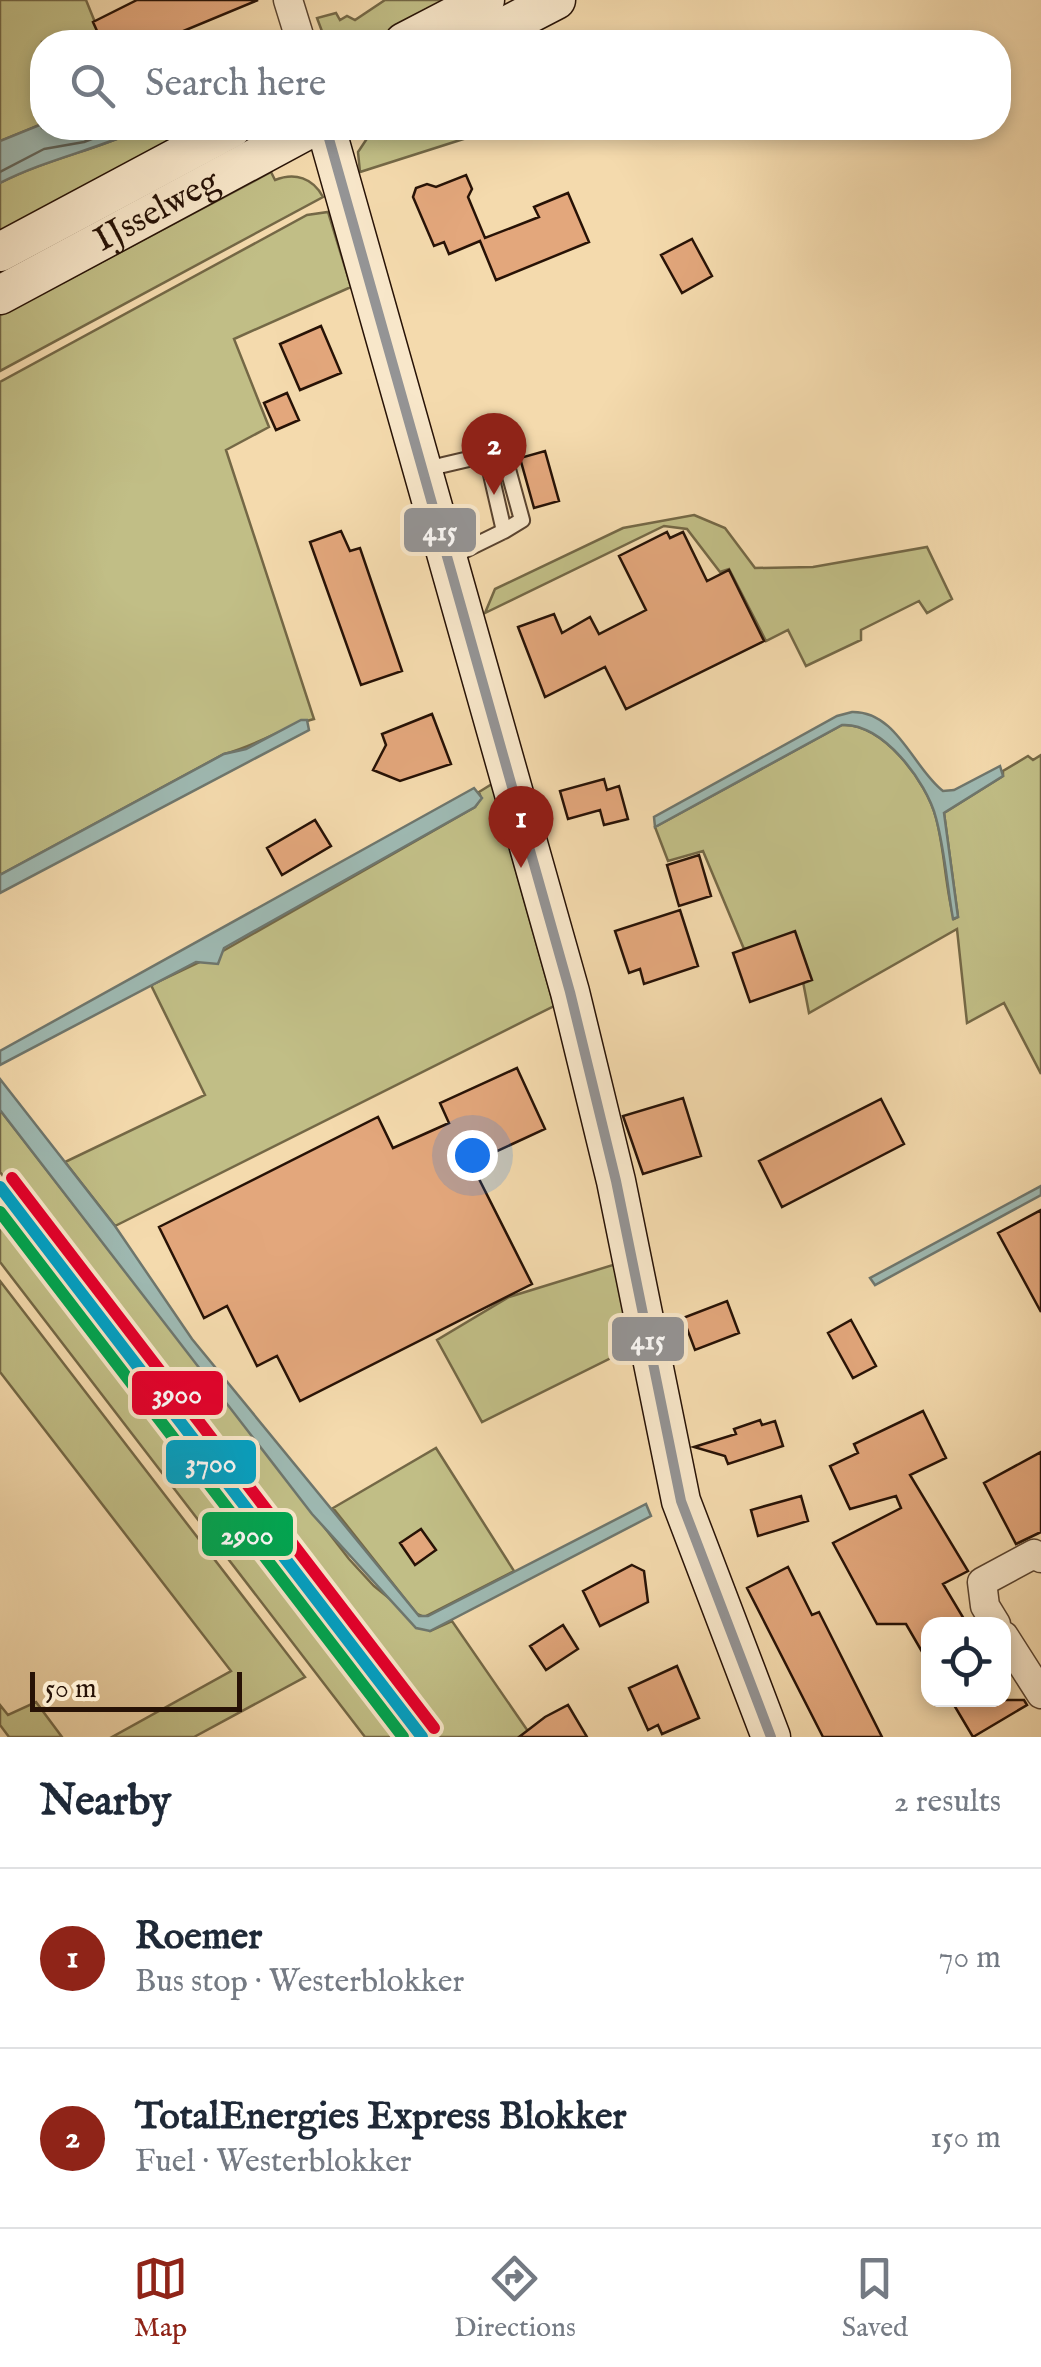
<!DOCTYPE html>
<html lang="en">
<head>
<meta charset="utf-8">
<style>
	:root { --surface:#fff; --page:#f2f2f3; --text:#1f2937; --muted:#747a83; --line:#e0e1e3; --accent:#8f2418 }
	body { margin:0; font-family:"IM FELL English",serif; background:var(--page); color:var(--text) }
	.controls { position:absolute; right:30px; bottom:30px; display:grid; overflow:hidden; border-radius:20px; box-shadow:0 5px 15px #0003 }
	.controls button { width:90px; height:90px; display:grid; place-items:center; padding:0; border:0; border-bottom:2px solid var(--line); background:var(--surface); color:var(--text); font:50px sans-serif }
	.scale { position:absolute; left:30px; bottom:25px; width:212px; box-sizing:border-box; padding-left:10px; border:5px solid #271206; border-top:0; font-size:28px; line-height:35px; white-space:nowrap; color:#271206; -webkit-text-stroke:8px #f8e7ca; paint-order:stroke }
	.you { position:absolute; left:472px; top:1155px; width:35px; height:35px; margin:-25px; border:8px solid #fff; border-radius:50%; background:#1a73e8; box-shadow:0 0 0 15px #1a73e833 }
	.badge { display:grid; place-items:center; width:65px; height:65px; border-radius:50%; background:var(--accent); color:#fff; font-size:32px; font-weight:700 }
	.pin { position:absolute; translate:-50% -82px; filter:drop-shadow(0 2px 5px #0008) }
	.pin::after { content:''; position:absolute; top:52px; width:35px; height:30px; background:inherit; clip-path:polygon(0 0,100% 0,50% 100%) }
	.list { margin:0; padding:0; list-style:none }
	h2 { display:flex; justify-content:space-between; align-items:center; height:130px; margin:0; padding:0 40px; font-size:42px }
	h2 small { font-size:32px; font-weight:400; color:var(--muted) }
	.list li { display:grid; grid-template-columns:65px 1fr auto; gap:30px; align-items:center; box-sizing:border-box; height:180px; padding:0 40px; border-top:2px solid var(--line) }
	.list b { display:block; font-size:38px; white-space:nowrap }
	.list p { margin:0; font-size:32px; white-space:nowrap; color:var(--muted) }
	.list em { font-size:32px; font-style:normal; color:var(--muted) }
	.icon { flex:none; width:55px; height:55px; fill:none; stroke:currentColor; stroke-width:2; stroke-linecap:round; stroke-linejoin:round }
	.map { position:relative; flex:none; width:1041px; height:1737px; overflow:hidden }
	.search { position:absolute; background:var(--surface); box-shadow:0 5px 15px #0003; left:30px; right:30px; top:30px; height:110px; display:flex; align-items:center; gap:25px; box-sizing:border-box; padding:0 35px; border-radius:40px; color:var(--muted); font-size:38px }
	.sheet { height:490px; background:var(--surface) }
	nav { display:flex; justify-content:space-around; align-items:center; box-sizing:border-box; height:140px; border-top:2px solid var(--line); background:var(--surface); font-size:28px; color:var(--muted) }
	nav a { display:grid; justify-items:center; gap:5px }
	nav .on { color:var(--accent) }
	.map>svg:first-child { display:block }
</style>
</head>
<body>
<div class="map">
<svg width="1041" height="1737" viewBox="0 0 1041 1737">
	<rect width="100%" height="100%" fill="#f4daad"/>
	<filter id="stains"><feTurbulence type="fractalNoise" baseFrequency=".002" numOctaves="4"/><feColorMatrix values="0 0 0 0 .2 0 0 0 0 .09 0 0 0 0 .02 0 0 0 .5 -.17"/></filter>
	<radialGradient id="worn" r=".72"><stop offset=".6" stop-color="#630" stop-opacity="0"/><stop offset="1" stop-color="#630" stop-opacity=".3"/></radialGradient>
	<!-- green -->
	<path fill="#c1be86" stroke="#746846" stroke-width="2.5" d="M0 0H86L103 42H42V124L0 141Z
		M385 0H459L379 42 368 38 333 42 323 34 317 18 336 13 340 20 347 16 355 20Z
		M143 128H217L0 244V183C47 159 96 150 143 128Z
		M374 128H498L360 172 358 152Z
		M271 172 275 180C295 172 313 178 323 197L0 371V305L64 282Z
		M328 212 351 287 234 339 269 427 226 450 314 719C286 726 256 746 224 754L0 875V382L307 215Z
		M694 515 725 528 755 568 813 567 927 547 952 599 927 613 919 601 861 630V640L806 666 788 630 766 641 729 569 720 572 687 529 664 526 485 613 495 589 623 528Z
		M842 725C882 722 927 782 936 818 945 851 945 887 954 919L958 917 944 813 1003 776V771L1028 756 1033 760 1041 755V1074L1004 1003 967 1023 957 929 809 1013 795 940 744 949 703 851 668 861 655 827Z
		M492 784 554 1006 115 1226 65 1162 205 1095 151 985 223 951 475 807 481 798 479 792Z
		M0 1110 349 1559 374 1586 430 1631 452 1621 532 1737H437L0 1172Z
		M0 1222 397 1737H365L0 1262Z
		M616 1264 635 1346 482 1422 437 1340 509 1297Z
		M0 1281 305 1677 194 1737H112L231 1671 0 1372Z
		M436 1448 514 1571 424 1617 417 1614 333 1508Z
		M36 1702 62 1737H9L0 1725V1705L8 1715Z"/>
	<!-- water -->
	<path fill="#9eb9b2" stroke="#6e766d" stroke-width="2.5" d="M42 124V128H143C96 150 47 159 0 183V141Z
		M852 712C897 711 913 768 943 791L954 790 1000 766 1003 776 944 813 958 917 953 919C947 886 945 851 936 818 927 782 882 722 842 725L655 827 654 817 837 716Z
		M301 720H307L309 730 0 893V875L224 754 246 749Z
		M474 788 482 798 475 807 224 948 218 964 196 962 0 1065V1051Z
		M0 1079 115 1226 192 1339 419 1616H428L646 1504 651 1516 430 1631 416 1628 312 1514 0 1110Z
		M1041 1186V1195L875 1285 870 1278Z"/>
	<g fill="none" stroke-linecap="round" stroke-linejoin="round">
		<!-- shore -->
		<path stroke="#62665c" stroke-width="2.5" d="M0 172 44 149 84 142 120 128"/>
	</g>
	<!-- building -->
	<path fill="#e3a77c" stroke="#271206" stroke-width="2.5" d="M137 0H258L157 42H102L93 22Z
		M466 175 472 189 468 197 485 238 539 217 534 207 568 193 589 242 496 280 480 241 449 254 444 242 434 246 413 197 416 188 427 184 436 187Z
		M692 239 712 276 682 293 661 255Z
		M321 326 341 373 300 390 280 344Z
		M287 393 299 420 276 430 264 403Z
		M545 451 559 501 534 508 520 458Z
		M341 531 350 551 360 548 402 671 361 685 310 542Z
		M667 532 670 538 683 532 707 581 729 570 764 641 626 709 605 667 545 697 518 627 554 614 562 633 590 617 599 634 646 610 619 556Z
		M432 714 451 764 400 781 373 770 386 745 382 734Z
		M604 779 607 790 619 786 628 819 604 825 600 810 568 819 560 791Z
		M315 820 331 846 282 875 267 848Z
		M699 855 711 896 679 906 667 865Z
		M680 910 698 966 644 984 640 969 629 973 615 931Z
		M795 931 812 980 750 1002 733 953Z
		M517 1068 545 1129 471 1163 532 1284 300 1401 277 1356 257 1366 227 1306 204 1318 159 1227 378 1117 393 1148 449 1123 440 1103Z
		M683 1098 701 1156 643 1174 623 1116Z
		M881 1099 904 1144 782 1207 759 1161Z
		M1041 1210V1312L998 1233Z
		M727 1301 739 1333 695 1350 683 1318Z
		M851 1320 876 1366 853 1378 828 1333Z
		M923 1411 946 1458 910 1475 968 1571 943 1584 967 1624H928V1662L906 1624H877L833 1543 901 1508 896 1496 850 1509 830 1466 858 1453 854 1444Z
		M760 1420 762 1425 775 1421 783 1446 728 1464 725 1456 694 1447 736 1434 734 1429Z
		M1041 1452V1532L1016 1544 984 1483Z
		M801 1496 808 1521 758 1536 751 1510Z
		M421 1529 436 1550 415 1565 400 1543Z
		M632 1565 644 1571 648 1602 600 1626 583 1591Z
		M788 1567 812 1615 819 1612 882 1737H823L747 1588Z
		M563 1625 578 1649 546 1670 530 1646Z
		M677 1666 699 1718 662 1734 658 1725 648 1730 629 1688Z
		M951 1700H1024L1027 1705 973 1737Z
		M568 1705 587 1737H519L545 1717Z"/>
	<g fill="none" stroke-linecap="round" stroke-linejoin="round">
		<defs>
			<path id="lane" d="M426 469 503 451 522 520 504 531
				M451 557 504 531 486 453"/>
			<path id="street" d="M288 0 301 42
				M996 1624 985 1606 982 1582 1034 1554 1041 1558
				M1004 1636 1041 1694"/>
			<g id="secondary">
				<path d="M404 42 485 0"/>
				<path d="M475 42 556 0"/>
				<path d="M326 128 570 992 616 1181 681 1501 771 1737"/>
				<path d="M0 252 232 128"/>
				<path id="s1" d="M0 295 311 128"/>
			</g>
		</defs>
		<!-- lane casing -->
		<use href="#lane" stroke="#5a4430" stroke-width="18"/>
		<!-- street casing -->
		<use href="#street" stroke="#5a4430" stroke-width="31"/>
		<!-- secondary casing -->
		<use href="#secondary" stroke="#271206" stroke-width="41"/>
		<!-- lane -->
		<use href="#lane" stroke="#f8e7ca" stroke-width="14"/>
		<!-- street -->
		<use href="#street" stroke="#f8e7ca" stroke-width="28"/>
		<!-- secondary -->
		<use href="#secondary" stroke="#f8e7ca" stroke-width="38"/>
		<defs>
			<path id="bus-1" d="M326 128 570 992 616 1181 681 1501 771 1737"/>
		</defs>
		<!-- bus-1 casing -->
		<use href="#bus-1" stroke="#f8e7ca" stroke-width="18"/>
		<!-- bus-1 -->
		<use href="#bus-1" stroke="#949495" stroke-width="10"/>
		<defs>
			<path id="rail-1" d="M0 1187 422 1737"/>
			<path id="rail-2" d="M0 1212 403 1737"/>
			<path id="rail-3" d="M12 1178 434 1728"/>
		</defs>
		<!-- rail-1 casing -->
		<use href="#rail-1" stroke="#f8e7ca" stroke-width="20"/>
		<!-- rail-2 casing -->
		<use href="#rail-2" stroke="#f8e7ca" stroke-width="20"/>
		<!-- rail-3 casing -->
		<use href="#rail-3" stroke="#f8e7ca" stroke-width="20"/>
		<!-- rail-1 -->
		<use href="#rail-1" stroke="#02a1c4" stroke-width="12"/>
		<!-- rail-2 -->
		<use href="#rail-2" stroke="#00a651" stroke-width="12"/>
		<!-- rail-3 -->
		<use href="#rail-3" stroke="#e4002b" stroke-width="12"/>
	</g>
	<g text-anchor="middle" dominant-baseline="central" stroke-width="8" stroke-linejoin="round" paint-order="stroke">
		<!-- street labels -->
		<g font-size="35" fill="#271206" stroke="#f8e7ca">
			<text stroke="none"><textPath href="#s1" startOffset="178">IJsselweg</textPath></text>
		</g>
	</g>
	<g stroke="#f8e7ca" stroke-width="4">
		<rect x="402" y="506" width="76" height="48" rx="10" fill="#949495"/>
		<rect x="610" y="1315" width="76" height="48" rx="10" fill="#949495"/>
		<rect x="130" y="1369" width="95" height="48" rx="10" fill="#e4002b"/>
		<rect x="164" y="1438" width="94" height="48" rx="10" fill="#02a1c4"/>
		<rect x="200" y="1510" width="95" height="48" rx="10" fill="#00a651"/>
	</g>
	<g font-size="28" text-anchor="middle" font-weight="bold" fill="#fff">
		<text x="440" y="540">415</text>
		<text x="648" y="1349">415</text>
		<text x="177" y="1403">3900</text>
		<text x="211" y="1472">3700</text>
		<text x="247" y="1544">2900</text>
	</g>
	<rect width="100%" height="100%" filter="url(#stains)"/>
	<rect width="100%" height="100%" fill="url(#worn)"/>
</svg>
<div class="controls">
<button><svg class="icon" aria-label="locate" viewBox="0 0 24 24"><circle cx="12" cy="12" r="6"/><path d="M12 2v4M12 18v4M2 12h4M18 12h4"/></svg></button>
</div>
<div class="scale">50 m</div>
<div class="you"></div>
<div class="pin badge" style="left:521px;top:868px">1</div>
<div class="pin badge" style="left:494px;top:495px">2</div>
<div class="search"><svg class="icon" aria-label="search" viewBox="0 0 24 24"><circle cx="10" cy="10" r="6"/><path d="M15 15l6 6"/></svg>Search here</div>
</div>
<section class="sheet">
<h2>Nearby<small>2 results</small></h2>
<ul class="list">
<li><span class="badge">1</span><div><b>Roemer</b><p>Bus stop · Westerblokker</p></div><em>70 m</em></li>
<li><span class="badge">2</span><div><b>TotalEnergies Express Blokker</b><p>Fuel · Westerblokker</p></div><em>150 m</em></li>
</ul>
</section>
<nav>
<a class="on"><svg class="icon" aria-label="map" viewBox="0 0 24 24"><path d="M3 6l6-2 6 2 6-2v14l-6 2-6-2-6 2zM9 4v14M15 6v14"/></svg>Map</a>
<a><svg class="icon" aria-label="directions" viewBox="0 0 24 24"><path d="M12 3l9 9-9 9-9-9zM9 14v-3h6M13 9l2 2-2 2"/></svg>Directions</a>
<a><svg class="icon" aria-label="saved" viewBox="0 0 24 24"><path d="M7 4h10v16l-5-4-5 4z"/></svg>Saved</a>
</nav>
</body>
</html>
